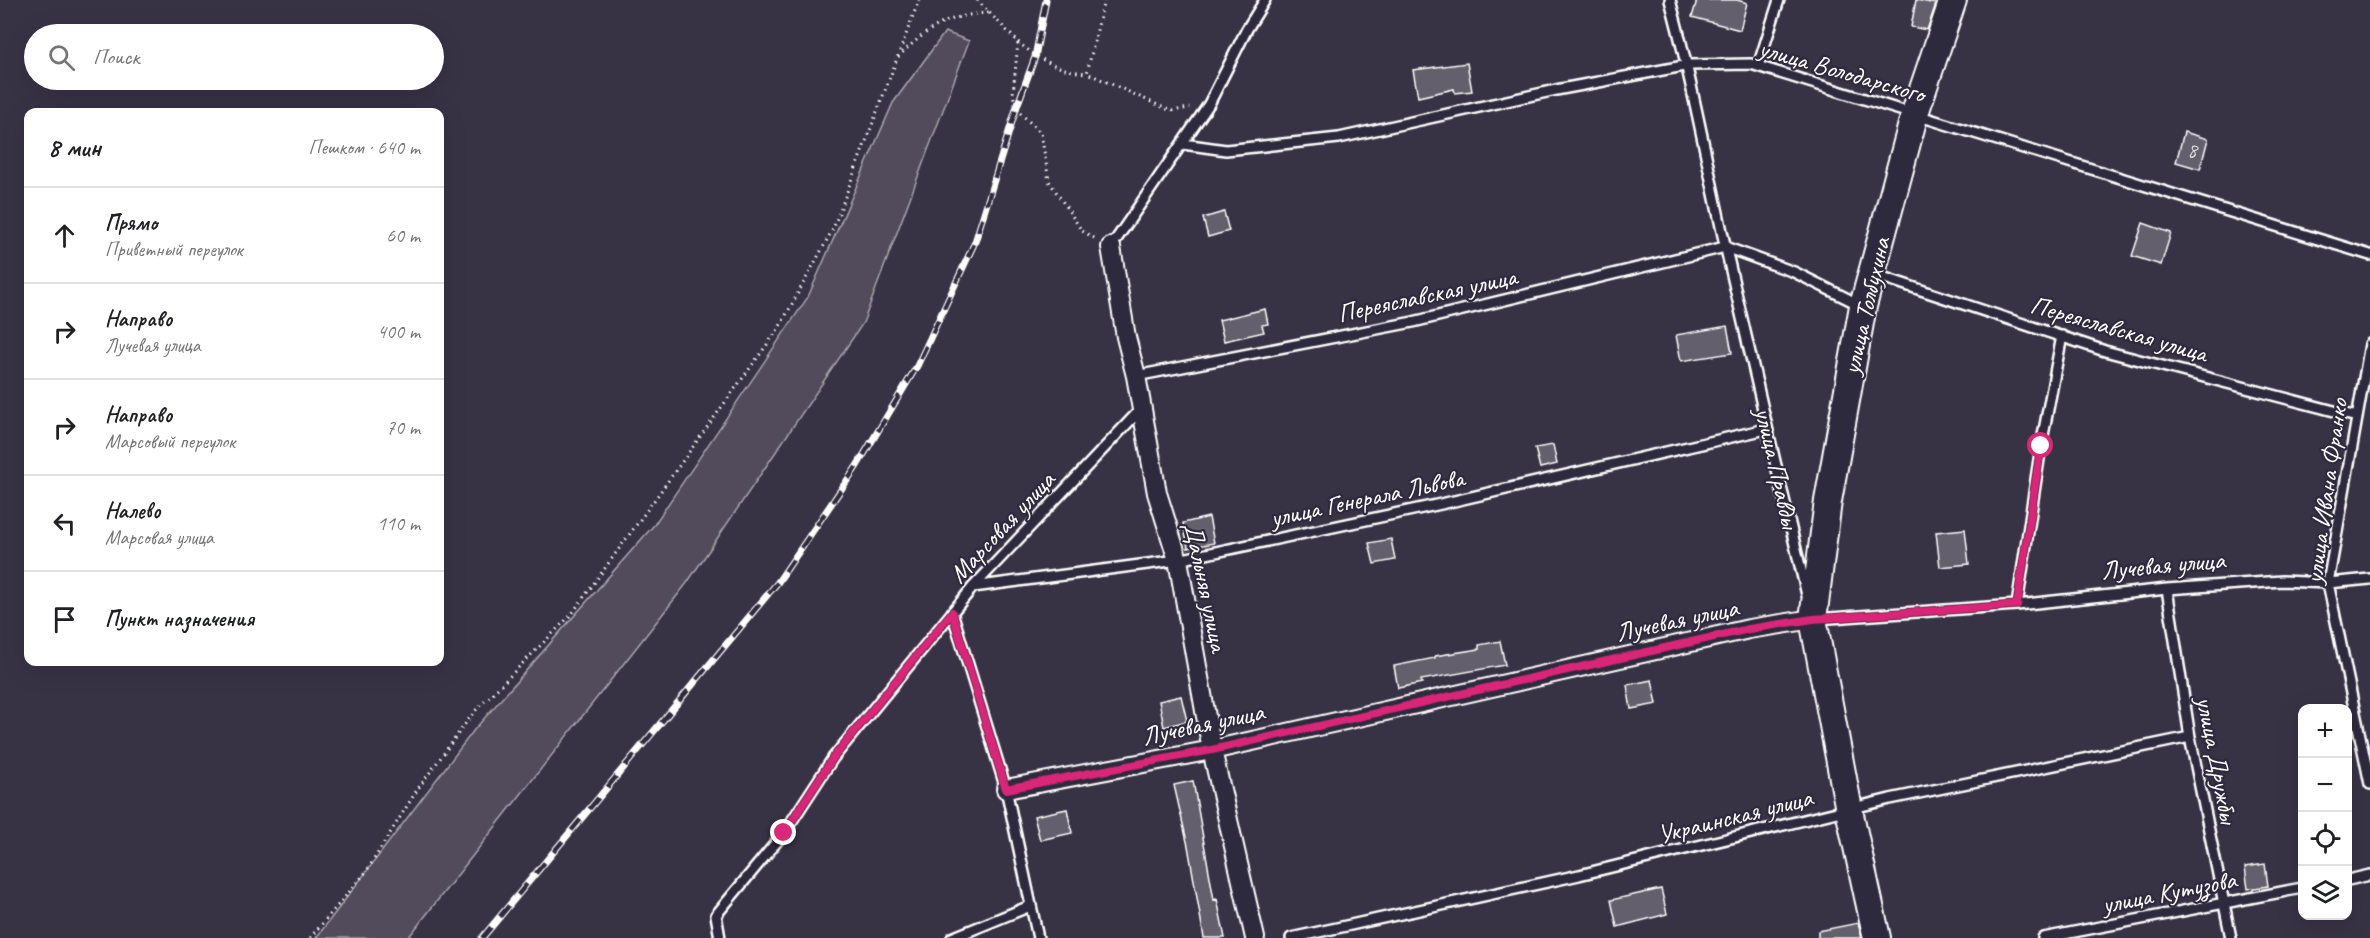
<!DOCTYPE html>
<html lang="ru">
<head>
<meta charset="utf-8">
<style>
	:root { --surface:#fff; --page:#f2f2f2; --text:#202124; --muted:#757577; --line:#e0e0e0 }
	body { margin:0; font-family:Caveat,sans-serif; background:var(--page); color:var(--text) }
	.controls { position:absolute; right:18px; bottom:18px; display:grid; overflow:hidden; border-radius:12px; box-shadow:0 6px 24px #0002 }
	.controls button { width:54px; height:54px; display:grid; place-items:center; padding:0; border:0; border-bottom:2px solid var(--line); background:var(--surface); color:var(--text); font:30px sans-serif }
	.stop { position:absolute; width:18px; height:18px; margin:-14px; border:4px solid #db2777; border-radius:50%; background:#fff }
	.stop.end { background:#db2777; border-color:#fff; box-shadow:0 2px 6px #0008 }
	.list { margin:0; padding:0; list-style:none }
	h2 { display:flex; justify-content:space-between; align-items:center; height:78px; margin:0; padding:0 24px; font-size:26px }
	h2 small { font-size:20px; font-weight:400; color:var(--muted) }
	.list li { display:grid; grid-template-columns:39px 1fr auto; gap:18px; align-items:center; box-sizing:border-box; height:96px; padding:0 24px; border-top:2px solid var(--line) }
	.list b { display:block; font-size:22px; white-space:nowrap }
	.list p { margin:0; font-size:20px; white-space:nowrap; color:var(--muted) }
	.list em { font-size:20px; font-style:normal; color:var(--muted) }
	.icon { flex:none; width:33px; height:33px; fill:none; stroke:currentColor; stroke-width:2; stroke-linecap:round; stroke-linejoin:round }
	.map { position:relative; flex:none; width:2370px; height:938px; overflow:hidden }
	.search { position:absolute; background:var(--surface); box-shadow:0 6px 24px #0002; left:24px; top:24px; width:420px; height:66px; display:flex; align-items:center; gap:15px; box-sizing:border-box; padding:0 21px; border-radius:33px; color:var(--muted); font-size:22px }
	.panel { position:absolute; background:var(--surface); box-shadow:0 6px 24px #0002; left:24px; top:108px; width:420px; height:558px; border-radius:12px }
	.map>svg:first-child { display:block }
</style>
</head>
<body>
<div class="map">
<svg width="2370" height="938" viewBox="0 0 2370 938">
	<rect width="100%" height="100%" fill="#373345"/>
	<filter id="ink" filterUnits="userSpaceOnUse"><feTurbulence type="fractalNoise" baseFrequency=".0167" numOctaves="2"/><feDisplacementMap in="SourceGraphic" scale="12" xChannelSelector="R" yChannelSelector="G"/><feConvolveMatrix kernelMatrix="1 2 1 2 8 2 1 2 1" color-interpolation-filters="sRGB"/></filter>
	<g filter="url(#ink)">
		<!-- green -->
		<path fill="#514c5c" stroke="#a8a6ae" stroke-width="1.5" d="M945 32 969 41 863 323 687 583 408 938H316L474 730 654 525 808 297 893 103Z"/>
		<!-- building -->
		<path fill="#635f6d" stroke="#fff" stroke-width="1.5" d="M1697 0H1737L1747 3 1740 30 1692 17Z
			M1916 0 1936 4 1927 30 1911 27Z
			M1467 63 1472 91 1455 93 1454 89 1418 97 1413 70Z
			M2184 132 2208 139 2200 169 2176 162Z
			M1224 212 1229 231 1208 237 1203 218Z
			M2143 223 2171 233 2161 265 2132 256Z
			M1265 309 1268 324 1262 325 1264 332 1224 341 1219 320Z
			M1727 326 1732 353 1681 361 1676 335Z
			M1553 445 1557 464 1540 468 1535 448Z
			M1209 517 1214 543 1188 548 1183 523Z
			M1965 529 1969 564 1940 567 1936 532Z
			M1391 539 1395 560 1374 564 1369 543Z
			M1500 641 1505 665 1421 680 1422 683 1398 688 1394 666 1435 658V656L1479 649V645Z
			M1652 680 1657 704 1631 709 1627 685Z
			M1181 696 1187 721 1164 727 1159 701Z
			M1193 781 1214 900 1217 899 1225 938H1204L1188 846 1174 785Z
			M1067 809 1072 833 1040 840 1034 816Z
			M2265 864 2268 886 2248 889 2245 867Z
			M1661 889 1667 914 1617 927 1611 900Z
			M1858 923 1862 938H1818V931Z"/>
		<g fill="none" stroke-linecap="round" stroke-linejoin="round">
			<defs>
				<path id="lane" d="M1670 0C1693 82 1707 166 1726 249 1752 364 1779 480 1807 595
					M1758 66 1779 0
					M1183 144 1226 150 1339 138 1556 90 1689 65 1751 64 2370 255
					M1111 247 1209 104 1247 29 1265 0
					M1873 274 2105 351 2357 417
					M2370 344 2328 583 2370 784
					M1136 376 1413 322 1725 247 1794 272 1860 305
					M973 587 1178 560 1441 504 1766 429
					M2167 589 2190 737 2231 938
					M2017 605 2041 446 2062 336
					M952 612 1006 789 1038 938
					M1816 619 2017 605 2167 589 2282 581 2328 583 2370 579
					M2348 880 2370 875
					M720 938 716 915 784 833 833 758 973 587 1141 409
					M952 938 1030 906
					M1291 938 1579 875 1890 799 2190 737
					M2043 938 2302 888"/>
				<path id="street" d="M1111 247 1126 337 1136 376 1157 493 1178 560 1212 750 1255 938
					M1006 789 1212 750 1749 629 1813 619"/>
				<path id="secondary" d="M1877 938 1849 810 1813 619 1828 501 1863 306 1915 113 1953 0"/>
			</defs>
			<!-- lane casing -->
			<use href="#lane" stroke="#fff" stroke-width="14"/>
			<!-- street casing -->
			<use href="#street" stroke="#fff" stroke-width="22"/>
			<!-- secondary casing -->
			<use href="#secondary" stroke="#fff" stroke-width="30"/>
			<!-- path -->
			<path stroke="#fff" stroke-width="3" stroke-dasharray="1.5 4.5" stroke-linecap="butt" d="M977 0 1018 42 1013 94 1016 109 1041 133 1049 181 1082 231 1096 239
				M1104 0 1087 73 1171 111 1190 108
				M1018 42C1038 59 1060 71 1086 73
				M898 57C928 28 947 15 989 13
				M310 938 366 872 417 790 474 712 571 615 779 328 833 229 919 0"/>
			<!-- lane -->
			<use href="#lane" stroke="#2f2a3d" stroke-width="9"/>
			<!-- street -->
			<use href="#street" stroke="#2f2a3d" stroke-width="18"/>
			<!-- secondary -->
			<use href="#secondary" stroke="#2f2a3d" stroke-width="26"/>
			<defs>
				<path id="rail" d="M482 938 778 582 857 466 917 366 975 242 1016 109 1035 57 1046 0"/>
			</defs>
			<!-- rail casing -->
			<use href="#rail" stroke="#fff" stroke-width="7"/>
			<!-- rail -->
			<use href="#rail" stroke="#2f2a3d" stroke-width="4.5" stroke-dasharray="14" stroke-linecap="butt"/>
		</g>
	</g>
	<g fill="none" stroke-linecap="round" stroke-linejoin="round" filter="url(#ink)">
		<!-- route -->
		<path stroke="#db2777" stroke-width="8" d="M784 833 833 758 952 612 1006 789 1212 750 1749 629 1813 619 2017 605 2041 446"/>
	</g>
	<g text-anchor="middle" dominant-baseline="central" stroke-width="4.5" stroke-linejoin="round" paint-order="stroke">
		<!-- number labels -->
		<g font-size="22" fill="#d8d7da">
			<text x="2192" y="150">8</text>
		</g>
		<!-- street labels -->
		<g font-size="26" fill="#fff" stroke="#2f2a3d">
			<text transform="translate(1842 71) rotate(16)">улица Володарского</text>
			<text transform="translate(1427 295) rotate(-12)">Переяславская улица</text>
			<text transform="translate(1866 306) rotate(-77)">улица Толбухина</text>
			<text transform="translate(2119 329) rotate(16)">Переяславская улица</text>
			<text transform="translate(1777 468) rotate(77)">улица Правды</text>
			<text transform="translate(2326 491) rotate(-82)">улица Ивана Франко</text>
			<text transform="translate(1367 498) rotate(-12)">улица Генерала Львова</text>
			<text transform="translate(1002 527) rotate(-47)">Марсовая улица</text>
			<text transform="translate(2163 565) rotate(-5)">Лучевая улица</text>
			<text transform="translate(1206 587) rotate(78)">Дальняя улица</text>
			<text transform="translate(1677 620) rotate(-12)">Лучевая улица</text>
			<text transform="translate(1203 724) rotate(-12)">Лучевая улица</text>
			<text transform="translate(2217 760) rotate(79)">улица Дружбы</text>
			<text transform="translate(1735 816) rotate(-14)">Украинская улица</text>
			<text transform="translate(2169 892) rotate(-11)">улица Кутузова</text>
		</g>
	</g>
</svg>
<div class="controls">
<button>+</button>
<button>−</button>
<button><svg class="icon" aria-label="locate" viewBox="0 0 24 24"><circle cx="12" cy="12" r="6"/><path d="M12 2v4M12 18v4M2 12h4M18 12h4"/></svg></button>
<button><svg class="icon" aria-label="layers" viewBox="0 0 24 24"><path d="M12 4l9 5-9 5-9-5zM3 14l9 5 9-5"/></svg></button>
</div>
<div class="stop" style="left:2041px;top:446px"></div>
<div class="stop end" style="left:784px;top:833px"></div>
<div class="search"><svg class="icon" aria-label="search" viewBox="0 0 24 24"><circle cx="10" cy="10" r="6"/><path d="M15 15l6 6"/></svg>Поиск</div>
<section class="panel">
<h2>8 мин<small>Пешком · 640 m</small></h2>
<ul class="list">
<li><svg class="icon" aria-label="ahead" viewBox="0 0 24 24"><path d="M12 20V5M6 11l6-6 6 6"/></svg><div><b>Прямо</b><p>Приветный переулок</p></div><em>60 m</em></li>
<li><svg class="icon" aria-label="right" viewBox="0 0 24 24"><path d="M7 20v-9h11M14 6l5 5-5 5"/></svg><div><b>Направо</b><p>Лучевая улица</p></div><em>400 m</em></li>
<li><svg class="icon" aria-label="right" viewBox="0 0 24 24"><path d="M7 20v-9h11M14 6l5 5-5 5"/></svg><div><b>Направо</b><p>Марсовый переулок</p></div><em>70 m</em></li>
<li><svg class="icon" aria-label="left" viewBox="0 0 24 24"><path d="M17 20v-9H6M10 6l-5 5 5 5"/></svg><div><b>Налево</b><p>Марсовая улица</p></div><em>110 m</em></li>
<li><svg class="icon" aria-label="arrive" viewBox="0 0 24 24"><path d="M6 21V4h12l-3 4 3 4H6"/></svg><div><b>Пункт назначения</b></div></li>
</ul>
</section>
</div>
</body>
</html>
